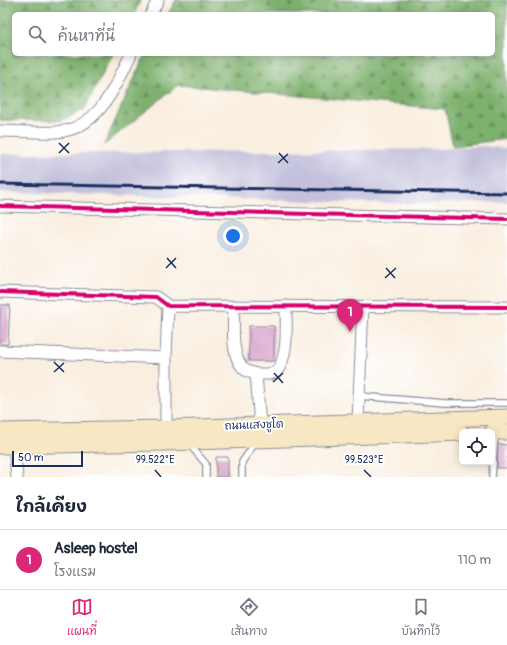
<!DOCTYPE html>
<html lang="th">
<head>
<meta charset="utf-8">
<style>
	:root { --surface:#fff; --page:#f2f2f3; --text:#1f2937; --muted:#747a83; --line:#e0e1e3; --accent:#db2777 }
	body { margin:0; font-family:Pangolin,"Playpen Sans Thai",sans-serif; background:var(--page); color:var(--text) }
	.controls { position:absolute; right:12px; bottom:12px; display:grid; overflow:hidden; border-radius:6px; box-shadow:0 2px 10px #0003 }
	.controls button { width:36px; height:36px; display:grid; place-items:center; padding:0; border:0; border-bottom:1px solid var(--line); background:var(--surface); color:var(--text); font:20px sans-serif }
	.scale { position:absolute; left:12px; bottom:10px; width:71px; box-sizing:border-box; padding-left:4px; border:2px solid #1b2f5e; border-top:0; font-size:11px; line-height:14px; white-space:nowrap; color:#1b2f5e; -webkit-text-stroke:3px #fff; paint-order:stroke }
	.you { position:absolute; left:233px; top:236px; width:14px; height:14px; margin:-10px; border:3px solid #fff; border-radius:50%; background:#1a73e8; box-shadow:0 0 0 6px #1a73e833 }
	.badge { display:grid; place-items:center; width:26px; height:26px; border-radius:50%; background:var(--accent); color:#fff; font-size:13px; font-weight:700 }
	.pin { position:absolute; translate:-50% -33px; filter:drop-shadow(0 1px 2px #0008) }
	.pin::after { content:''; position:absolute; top:21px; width:14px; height:12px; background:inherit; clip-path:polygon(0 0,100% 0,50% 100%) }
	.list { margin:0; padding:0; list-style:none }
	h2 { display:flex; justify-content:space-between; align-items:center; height:52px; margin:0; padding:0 16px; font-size:17px }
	h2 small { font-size:13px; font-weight:400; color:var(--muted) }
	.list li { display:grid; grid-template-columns:26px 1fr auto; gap:12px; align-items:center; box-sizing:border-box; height:60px; padding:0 16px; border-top:1px solid var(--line) }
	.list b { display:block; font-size:15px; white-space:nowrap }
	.list p { margin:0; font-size:13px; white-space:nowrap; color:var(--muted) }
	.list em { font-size:13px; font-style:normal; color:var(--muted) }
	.icon { flex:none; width:22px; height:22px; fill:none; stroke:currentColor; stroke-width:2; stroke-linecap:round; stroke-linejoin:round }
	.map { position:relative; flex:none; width:507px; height:477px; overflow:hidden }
	.search { position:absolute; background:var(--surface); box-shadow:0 2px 10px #0003; left:12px; right:12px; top:12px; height:44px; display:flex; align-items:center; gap:10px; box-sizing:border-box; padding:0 14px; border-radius:6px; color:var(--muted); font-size:15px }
	.sheet { height:112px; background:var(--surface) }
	nav { display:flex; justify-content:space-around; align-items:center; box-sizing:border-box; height:56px; border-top:1px solid var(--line); background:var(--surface); font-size:11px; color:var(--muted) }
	nav a { display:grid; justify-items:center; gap:2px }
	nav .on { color:var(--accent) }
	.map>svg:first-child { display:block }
</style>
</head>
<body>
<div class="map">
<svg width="507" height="477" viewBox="0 0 507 477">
	<defs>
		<pattern id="forest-firs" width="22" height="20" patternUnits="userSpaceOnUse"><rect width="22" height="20" fill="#7eb16d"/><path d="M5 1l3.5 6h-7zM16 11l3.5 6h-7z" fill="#66905d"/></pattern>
	</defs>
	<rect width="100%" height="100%" fill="#fff"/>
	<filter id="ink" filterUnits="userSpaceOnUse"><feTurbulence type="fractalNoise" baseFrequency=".025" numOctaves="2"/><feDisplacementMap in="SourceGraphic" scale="8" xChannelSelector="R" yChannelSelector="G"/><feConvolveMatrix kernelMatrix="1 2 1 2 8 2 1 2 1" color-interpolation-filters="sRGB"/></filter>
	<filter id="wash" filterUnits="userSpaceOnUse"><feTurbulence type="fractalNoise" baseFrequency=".012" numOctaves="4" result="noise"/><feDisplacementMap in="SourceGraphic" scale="16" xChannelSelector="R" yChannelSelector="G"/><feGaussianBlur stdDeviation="0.9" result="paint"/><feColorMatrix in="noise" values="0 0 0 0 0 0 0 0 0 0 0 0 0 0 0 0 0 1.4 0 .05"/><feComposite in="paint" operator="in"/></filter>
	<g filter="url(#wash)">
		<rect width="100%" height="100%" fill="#f9eedf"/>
		<!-- railway -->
		<path fill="#c3c1dc" d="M483 146 507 149V202L412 204 0 192V154L440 149Z"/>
		<!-- forest -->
		<path fill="url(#forest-firs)" stroke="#4c7066" d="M0 0H141L134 14H14V54H113L84 110 60 121 0 120Z
			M176 0H507V139L453 146 445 109 178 85 104 145 140 65 146 54H493V14H168Z"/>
		<g id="blocks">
			<!-- building -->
			<path fill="#d5a0c7" d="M0 305H10L8 344H0Z
				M249 326H274V361H249Z
				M498 444 507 445V468H497Z
				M216 457H228V477H216Z"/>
		</g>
	</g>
	<g filter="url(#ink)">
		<use href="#blocks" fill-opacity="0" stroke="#8a8e9e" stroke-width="1"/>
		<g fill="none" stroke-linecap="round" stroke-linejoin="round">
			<defs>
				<path id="lane" d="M359 396 445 403H507
					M189 444 206 464V477
					M242 477V462L256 442
					M492 477 495 433"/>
				<path id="street" d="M151 14 158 0
					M0 131C18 131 37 133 56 132 98 130 115 87 131 54
					M0 206 507 219
					M0 292 156 297 168 306 507 307
					M234 306C234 324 229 360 247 371 250 372 253 373 256 374L260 425
					M0 351 166 358
					M256 374H269L276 372C289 357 286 326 286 306
					M358 421 363 306
					M166 428V358L168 306
					M14 447 17 477"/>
				<path id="secondary" d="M0 431 166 428 507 417
					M492 432H507
					M0 446 163 443 462 433"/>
			</defs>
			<!-- lane casing -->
			<use href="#lane" stroke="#8a8e9e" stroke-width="8"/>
			<!-- street casing -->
			<use href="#street" stroke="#8a8e9e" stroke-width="13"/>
			<!-- secondary casing -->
			<use href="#secondary" stroke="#8a8e9e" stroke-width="17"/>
			<!-- lane -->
			<use href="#lane" stroke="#fff" stroke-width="5.5"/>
			<!-- street -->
			<use href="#street" stroke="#fff" stroke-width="11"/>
			<!-- secondary -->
			<use href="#secondary" stroke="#f7e8c3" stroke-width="15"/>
			<!-- rail -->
			<path stroke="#1b2f5e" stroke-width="3" d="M0 184 507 193"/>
			<defs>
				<path id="cycleway" d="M0 206 507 219
					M0 292 156 297 168 306 507 307"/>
			</defs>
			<!-- cycleway casing -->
			<use href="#cycleway" stroke="#fff" stroke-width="6"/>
			<!-- cycleway -->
			<use href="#cycleway" stroke="#d6006c" stroke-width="4"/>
		</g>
	</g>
	<!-- ticks -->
	<path fill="none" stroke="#1b2f5e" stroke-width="1.5" d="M59 143 69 153M59 153 69 143M279 153 288 163M278 163 288 154M167 258 176 268M166 268 176 258M386 268 395 278M385 278 396 268M54 362 64 372M54 372 64 363M274 373 283 383M273 382 283 373M155 470 161 477M364 470 371 477"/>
	<g text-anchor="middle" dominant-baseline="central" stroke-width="4" stroke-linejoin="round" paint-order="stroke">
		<!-- street labels -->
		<g font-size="11" fill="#1b2f5e" stroke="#fff">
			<text transform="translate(254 425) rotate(-2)">ถนนแสงชูโต</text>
		</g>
	</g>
	<g font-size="10" text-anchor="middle" fill="#1b2f5e" stroke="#fff" stroke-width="4" stroke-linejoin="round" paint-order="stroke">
		<text x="155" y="463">99.522°E</text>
		<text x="364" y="463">99.523°E</text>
	</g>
</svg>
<div class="controls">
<button><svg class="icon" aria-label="locate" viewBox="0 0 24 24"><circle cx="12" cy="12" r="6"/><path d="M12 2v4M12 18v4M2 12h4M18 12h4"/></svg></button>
</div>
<div class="scale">50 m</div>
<div class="you"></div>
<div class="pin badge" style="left:350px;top:332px">1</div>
<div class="search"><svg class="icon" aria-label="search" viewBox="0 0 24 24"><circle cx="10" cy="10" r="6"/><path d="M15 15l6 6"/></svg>ค้นหาที่นี่</div>
</div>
<section class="sheet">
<h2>ใกล้เคียง<small></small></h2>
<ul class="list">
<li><span class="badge">1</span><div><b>Asleep hostel</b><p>โรงแรม</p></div><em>110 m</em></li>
</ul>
</section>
<nav>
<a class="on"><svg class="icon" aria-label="map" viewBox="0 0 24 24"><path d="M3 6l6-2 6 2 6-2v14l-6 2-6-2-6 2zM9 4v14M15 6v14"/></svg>แผนที่</a>
<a><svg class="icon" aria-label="directions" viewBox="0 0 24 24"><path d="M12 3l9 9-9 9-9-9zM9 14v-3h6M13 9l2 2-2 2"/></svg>เส้นทาง</a>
<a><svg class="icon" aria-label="saved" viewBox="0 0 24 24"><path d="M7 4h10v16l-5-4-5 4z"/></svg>บันทึกไว้</a>
</nav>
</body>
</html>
